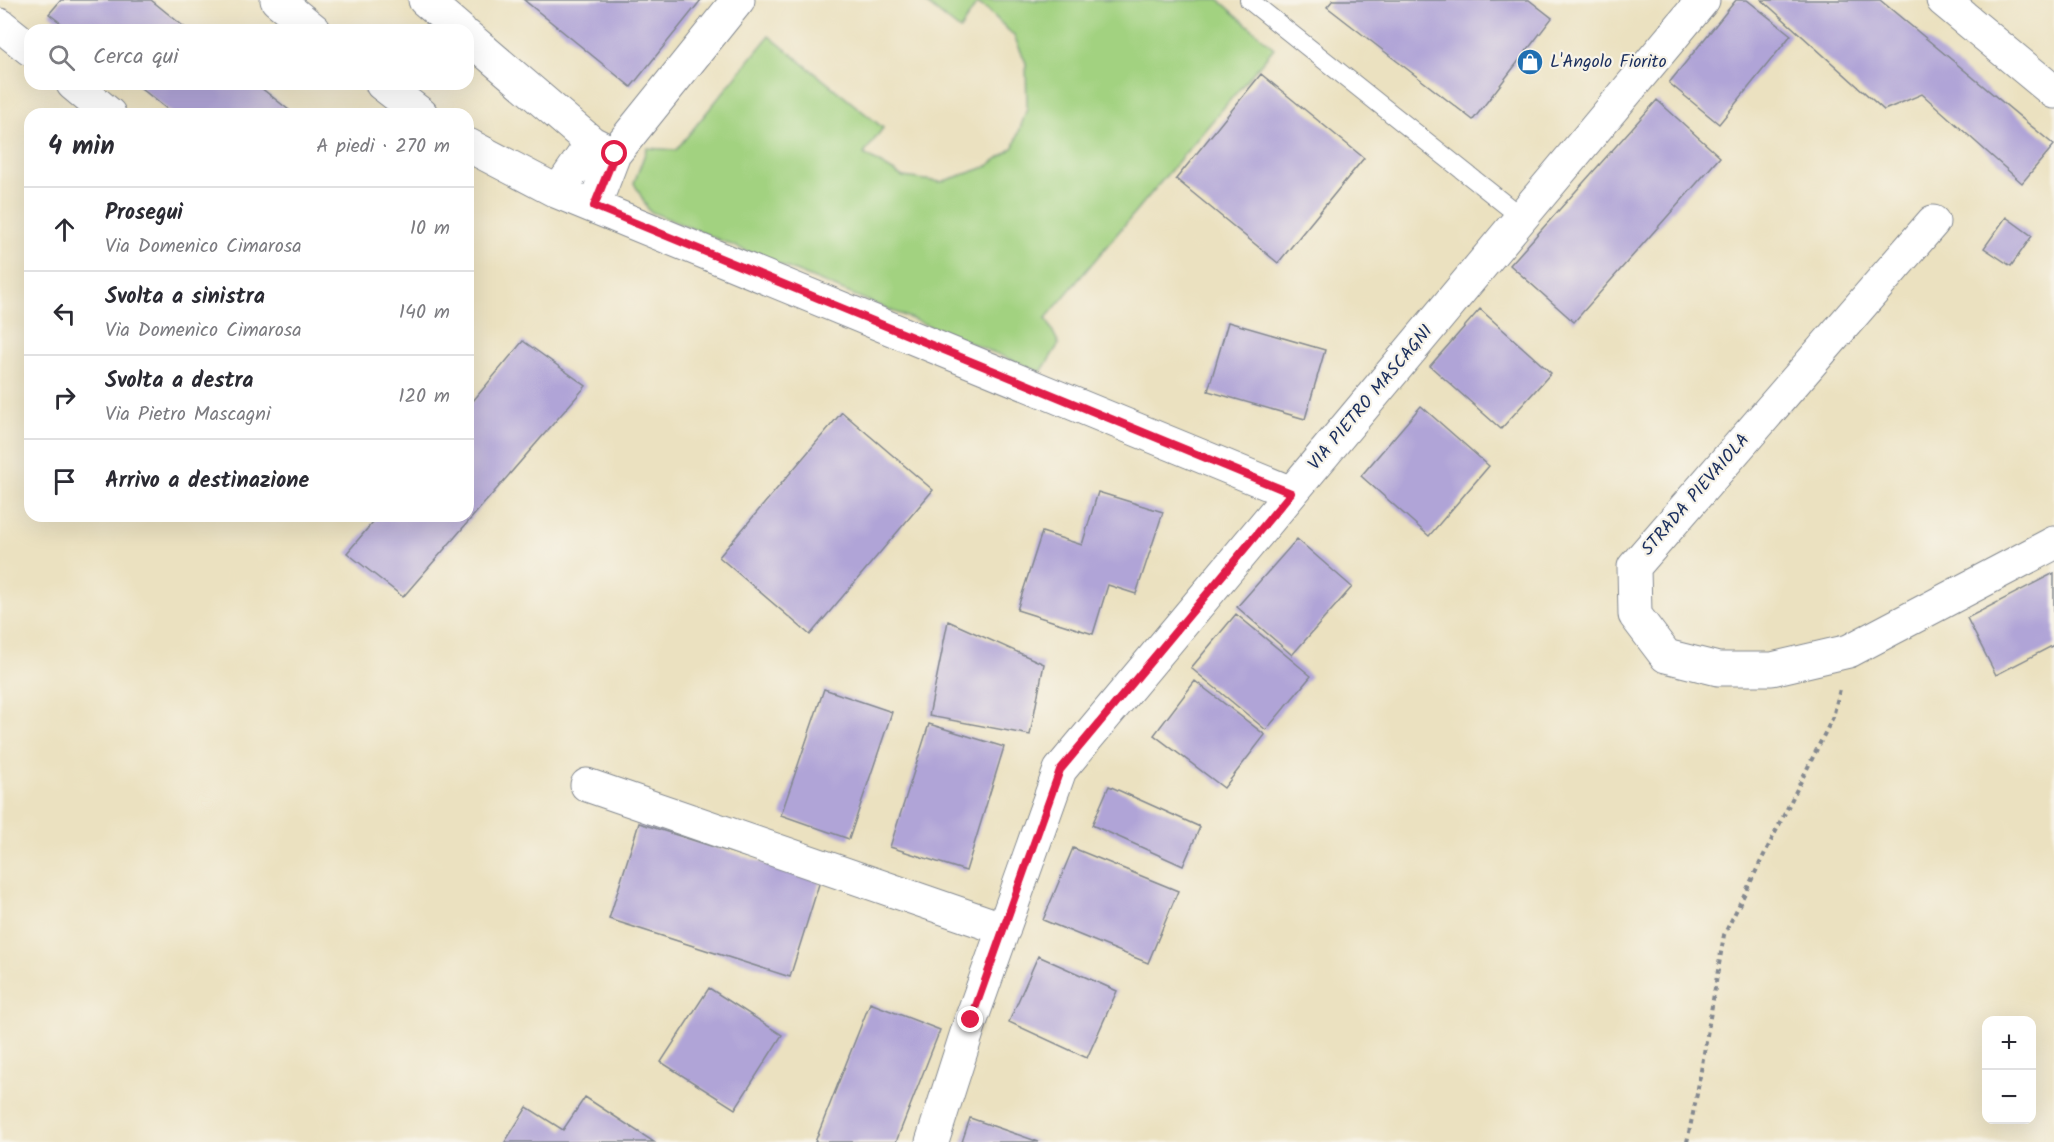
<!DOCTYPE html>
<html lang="it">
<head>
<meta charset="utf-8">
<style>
	:root { --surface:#fff; --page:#f2f2f3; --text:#2b2b33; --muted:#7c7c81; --line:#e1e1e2 }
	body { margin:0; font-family:Kalam,sans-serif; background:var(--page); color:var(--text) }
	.controls { position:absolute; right:18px; bottom:18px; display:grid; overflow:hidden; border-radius:12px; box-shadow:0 6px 24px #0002 }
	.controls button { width:54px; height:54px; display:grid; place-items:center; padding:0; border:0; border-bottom:2px solid var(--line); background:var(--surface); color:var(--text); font:30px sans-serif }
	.stop { position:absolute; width:18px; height:18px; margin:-14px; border:4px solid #e11d48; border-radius:50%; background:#fff }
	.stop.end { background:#e11d48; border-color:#fff; box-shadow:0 2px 6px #0008 }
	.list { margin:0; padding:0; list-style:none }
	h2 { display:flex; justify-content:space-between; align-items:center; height:78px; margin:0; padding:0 24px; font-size:26px }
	h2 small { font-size:20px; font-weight:400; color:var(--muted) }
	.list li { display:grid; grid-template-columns:39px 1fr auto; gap:18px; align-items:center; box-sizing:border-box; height:84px; padding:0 24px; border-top:2px solid var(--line) }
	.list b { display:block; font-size:22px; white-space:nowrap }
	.list p { margin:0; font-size:20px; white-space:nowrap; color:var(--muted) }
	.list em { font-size:20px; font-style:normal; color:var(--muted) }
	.icon { flex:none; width:33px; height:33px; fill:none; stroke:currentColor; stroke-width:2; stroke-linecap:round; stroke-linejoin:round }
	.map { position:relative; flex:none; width:2054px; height:1142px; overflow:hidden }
	.search { position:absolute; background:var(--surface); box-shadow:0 6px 24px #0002; left:24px; top:24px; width:450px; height:66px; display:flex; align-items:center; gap:15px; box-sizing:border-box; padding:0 21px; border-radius:18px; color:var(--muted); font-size:22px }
	.panel { position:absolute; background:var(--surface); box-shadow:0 6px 24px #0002; left:24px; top:108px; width:450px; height:414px; border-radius:18px }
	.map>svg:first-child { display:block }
</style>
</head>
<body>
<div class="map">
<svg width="2054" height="1142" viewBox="0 0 2054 1142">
	<rect width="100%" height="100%" fill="#f7f3e8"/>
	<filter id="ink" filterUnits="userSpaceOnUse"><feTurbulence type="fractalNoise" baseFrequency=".0167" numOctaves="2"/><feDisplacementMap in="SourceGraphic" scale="12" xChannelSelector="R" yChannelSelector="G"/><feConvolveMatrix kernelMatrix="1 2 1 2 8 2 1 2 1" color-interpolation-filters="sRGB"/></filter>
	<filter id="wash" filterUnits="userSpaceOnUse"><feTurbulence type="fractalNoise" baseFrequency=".008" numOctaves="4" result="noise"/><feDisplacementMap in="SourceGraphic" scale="24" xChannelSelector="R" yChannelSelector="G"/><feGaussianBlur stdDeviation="1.35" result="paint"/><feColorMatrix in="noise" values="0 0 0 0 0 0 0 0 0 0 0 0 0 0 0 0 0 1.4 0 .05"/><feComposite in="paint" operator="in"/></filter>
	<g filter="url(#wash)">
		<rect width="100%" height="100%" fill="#ebe1c0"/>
		<!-- green -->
		<path fill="#a2d280" stroke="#5e806f" stroke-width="1.5" d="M922 0H1219L1274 48 1046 318 1059 344 1041 372 649 211 634 183 647 148 676 150 769 36 883 128 864 154 903 177 941 182 986 167 1014 147 1027 108 1026 63 1014 36 987 9 977 3 960 30Z"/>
		<g id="blocks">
			<!-- building -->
			<path fill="#b0a4d7" d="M61 0H151L188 30H70L49 14Z
				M524 0H701L631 87Z
				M1333 0H1529L1552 18 1473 120 1327 7Z
				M1736 0H1747L1791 35 1719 124 1669 83Z
				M1762 0H1880L2054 145 2022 183 1922 94 1884 110Z
				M1261 74 1364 158 1278 263 1176 179Z
				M136 84H256L294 114H173Z
				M1657 100 1720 157 1574 322 1510 265Z
				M2006 217 2032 236 2011 266 1984 248Z
				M1480 309 1551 373 1501 429 1430 366Z
				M1228 322 1325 350 1305 419 1208 391Z
				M523 341 586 386 403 597 347 553 378 516H468V407Z
				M1421 406 1489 466 1429 536 1361 476Z
				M842 412 933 490 810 635 719 557Z
				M1098 492 1163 512 1136 594 1108 585 1093 634 1017 610 1042 532 1082 545Z
				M1297 539 1352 587 1292 655 1237 607Z
				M2054 573V645L1996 675 1967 618Z
				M1236 614 1311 676 1266 730 1191 668Z
				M948 621 1044 664 1030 735 929 716Z
				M1195 681 1265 735 1224 788 1154 735Z
				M824 689 892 712 849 839 781 815Z
				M929 724 1004 747 966 871 890 847Z
				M1109 786 1200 827 1183 866 1092 825Z
				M639 823 820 881 790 977 609 919Z
				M1073 848 1178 891 1148 963 1043 920Z
				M1038 956 1117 991 1087 1058 1009 1022Z
				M709 988 782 1035 735 1109 661 1062Z
				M870 1003 940 1030 896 1142H815Z
				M585 1097 654 1142H505L527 1107 563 1130Z
				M970 1118 1039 1142H962Z"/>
		</g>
	</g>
	<g filter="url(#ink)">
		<use href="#blocks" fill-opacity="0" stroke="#83888f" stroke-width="1.5"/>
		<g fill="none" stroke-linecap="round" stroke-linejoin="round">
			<defs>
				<path id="lane" d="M1249 0 1521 217"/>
				<path id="street" d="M277 0 314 30
					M425 0 460 30
					M0 25 30 49
					M468 37 592 143 614 154
					M73 84 109 114
					M382 84 421 114
					M468 145 558 192 1291 493
					M558 192 592 143
					M594 206 614 154 738 0
					M1933 222 1634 567 1635 615 1666 656 1718 669H1772L1849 651 2054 543
					M587 785 1004 929
					M932 1142 971 1020 1060 770 1703 0"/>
				<path id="secondary" d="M1943 0 2054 92"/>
			</defs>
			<!-- lane casing -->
			<use href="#lane" stroke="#83888f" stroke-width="20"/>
			<!-- street casing -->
			<use href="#street" stroke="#83888f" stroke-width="35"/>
			<!-- secondary casing -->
			<use href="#secondary" stroke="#83888f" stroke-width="35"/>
			<!-- path -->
			<path stroke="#83888f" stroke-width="4" stroke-dasharray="4.5 4.5" stroke-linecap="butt" d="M1687 1142 1697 1094 1724 935 1833 717 1840 689"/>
			<!-- lane -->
			<use href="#lane" stroke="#fff" stroke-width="18"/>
			<!-- street -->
			<use href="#street" stroke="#fff" stroke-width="33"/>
			<!-- secondary -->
			<use href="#secondary" stroke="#fff" stroke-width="33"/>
		</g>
	</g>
	<g fill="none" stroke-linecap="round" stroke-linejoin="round" filter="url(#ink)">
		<!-- route -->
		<path stroke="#e11d48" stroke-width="8" d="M615 154 594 206 1291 493 1060 770 971 1020"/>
	</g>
	<!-- icons -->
	<defs>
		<symbol id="shop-disc" viewBox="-11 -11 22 22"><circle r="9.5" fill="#1f6fb2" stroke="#f7f3e8"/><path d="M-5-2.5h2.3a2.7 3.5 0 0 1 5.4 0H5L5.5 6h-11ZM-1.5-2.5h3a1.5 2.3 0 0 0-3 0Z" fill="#fff"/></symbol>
	</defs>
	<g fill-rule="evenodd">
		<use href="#shop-disc" x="1515" y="47" width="30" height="30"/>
	</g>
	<g text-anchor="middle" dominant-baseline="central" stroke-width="4.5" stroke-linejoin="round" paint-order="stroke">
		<!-- poi labels -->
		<g font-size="18" fill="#1b2f5e" stroke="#f7f3e8" text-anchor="start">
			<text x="1550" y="62">L'Angolo Fiorito</text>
		</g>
		<!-- street labels -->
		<g font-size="18" fill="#1b2f5e" stroke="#f7f3e8">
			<text transform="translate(1371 398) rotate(-50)">VIA PIETRO MASCAGNI</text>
			<text transform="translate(1696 495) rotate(-49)">STRADA PIEVAIOLA</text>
		</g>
	</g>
</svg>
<div class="controls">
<button>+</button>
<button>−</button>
</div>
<div class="stop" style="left:615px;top:154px"></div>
<div class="stop end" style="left:971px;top:1020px"></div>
<div class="search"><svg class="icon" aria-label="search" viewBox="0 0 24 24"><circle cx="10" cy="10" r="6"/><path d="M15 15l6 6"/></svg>Cerca qui</div>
<section class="panel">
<h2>4 min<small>A piedi · 270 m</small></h2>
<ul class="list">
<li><svg class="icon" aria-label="ahead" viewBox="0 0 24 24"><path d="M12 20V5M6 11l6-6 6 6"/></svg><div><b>Prosegui</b><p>Via Domenico Cimarosa</p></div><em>10 m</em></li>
<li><svg class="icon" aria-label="left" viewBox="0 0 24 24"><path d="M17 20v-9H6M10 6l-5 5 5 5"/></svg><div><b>Svolta a sinistra</b><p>Via Domenico Cimarosa</p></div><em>140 m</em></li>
<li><svg class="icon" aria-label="right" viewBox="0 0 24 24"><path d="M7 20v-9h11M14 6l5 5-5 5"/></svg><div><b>Svolta a destra</b><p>Via Pietro Mascagni</p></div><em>120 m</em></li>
<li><svg class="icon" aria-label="arrive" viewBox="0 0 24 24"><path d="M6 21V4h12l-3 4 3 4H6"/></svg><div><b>Arrivo a destinazione</b></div></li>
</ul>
</section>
</div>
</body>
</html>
